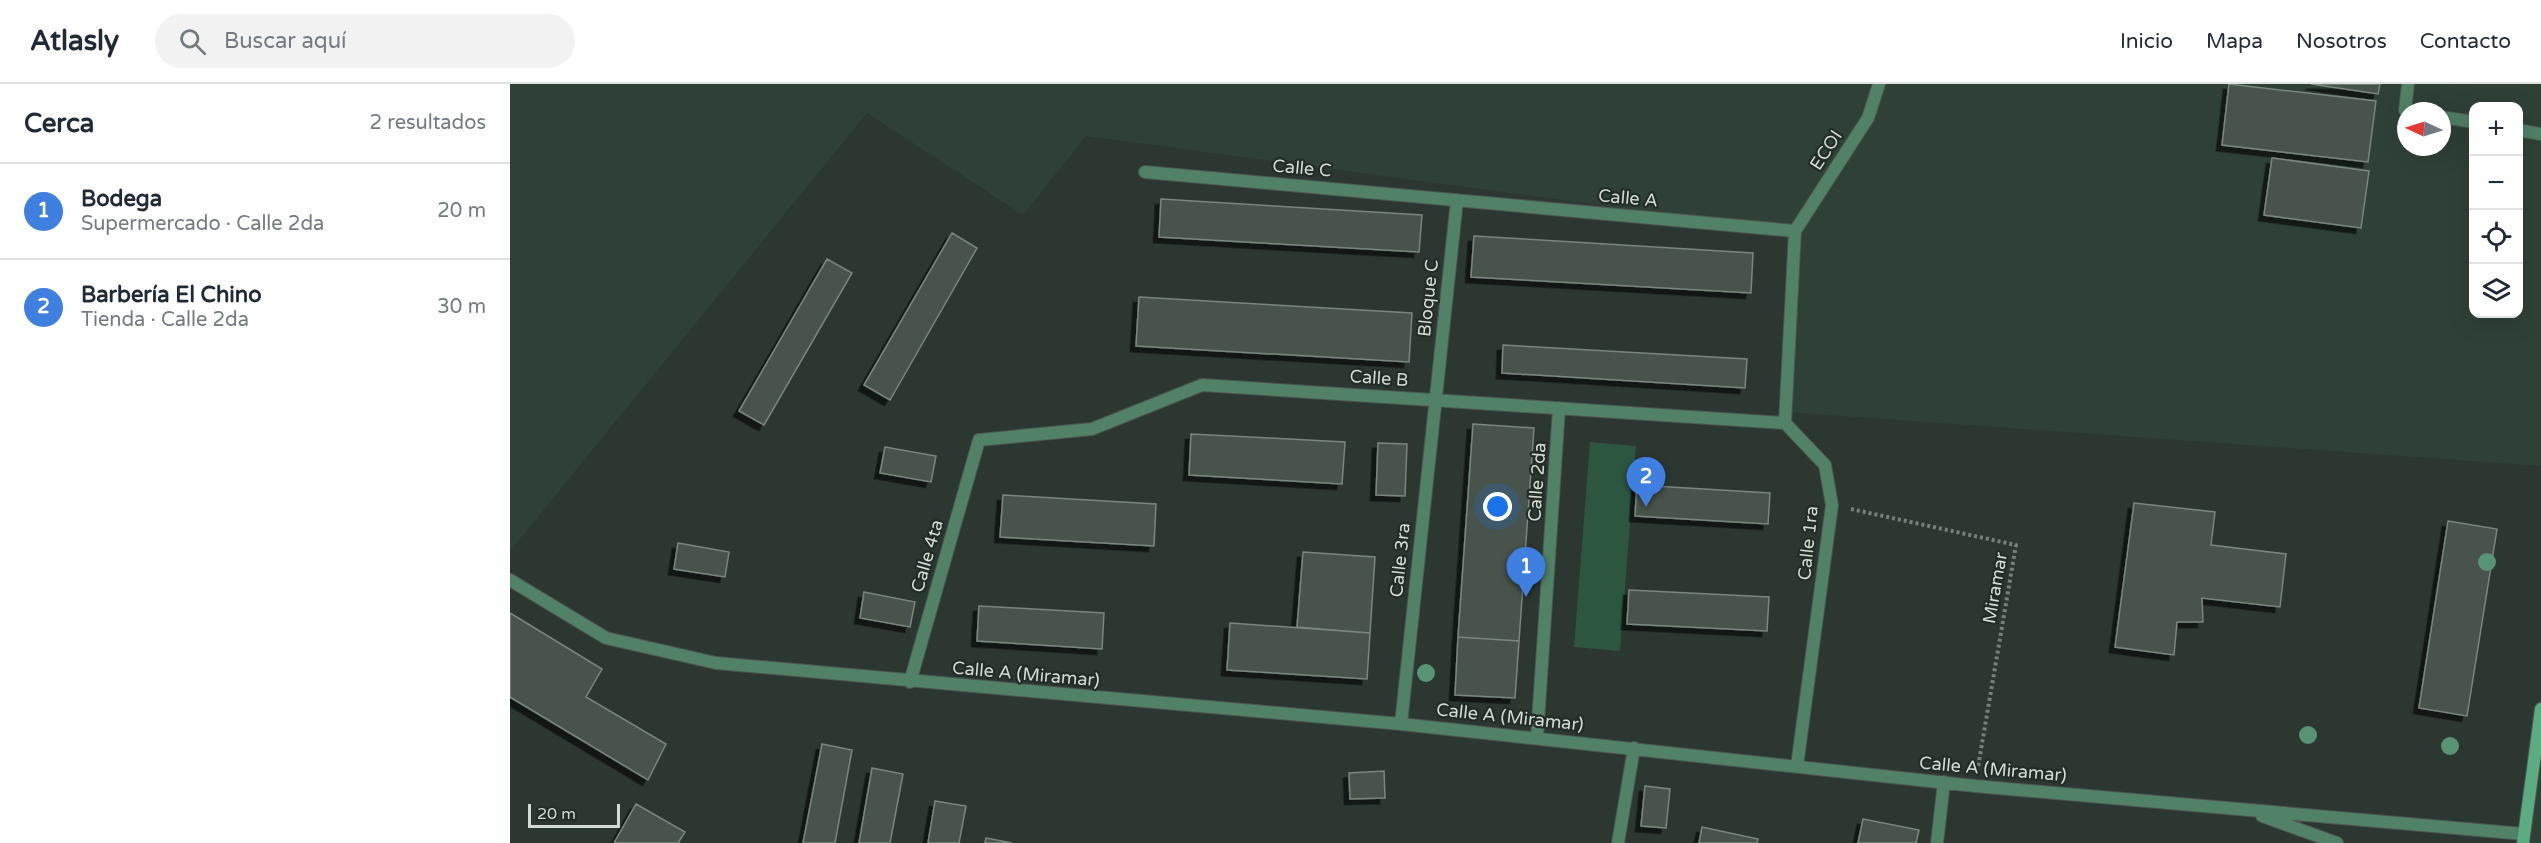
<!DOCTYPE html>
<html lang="es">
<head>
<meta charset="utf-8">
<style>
	:root { --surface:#fff; --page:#f2f2f3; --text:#1f2937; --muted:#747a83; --line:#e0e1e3; --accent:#705d90 }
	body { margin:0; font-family:"Varela Round",sans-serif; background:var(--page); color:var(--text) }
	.controls { position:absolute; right:18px; top:18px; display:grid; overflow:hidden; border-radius:12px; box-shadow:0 6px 24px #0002 }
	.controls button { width:54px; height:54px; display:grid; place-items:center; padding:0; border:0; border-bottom:2px solid var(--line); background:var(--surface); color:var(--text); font:30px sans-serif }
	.compass { position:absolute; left:1887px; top:18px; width:54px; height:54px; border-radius:50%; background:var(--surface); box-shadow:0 6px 24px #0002; rotate:274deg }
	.scale { position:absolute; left:18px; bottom:15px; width:92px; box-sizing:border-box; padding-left:6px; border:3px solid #d4dbd7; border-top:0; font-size:16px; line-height:21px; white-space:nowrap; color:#d4dbd7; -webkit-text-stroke:4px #232d27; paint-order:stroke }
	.you { position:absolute; left:988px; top:423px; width:21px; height:21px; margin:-15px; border:4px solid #fff; border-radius:50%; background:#1a73e8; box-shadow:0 0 0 9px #1a73e833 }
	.badge { display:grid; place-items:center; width:39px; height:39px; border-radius:50%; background:var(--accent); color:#fff; font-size:20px; font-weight:700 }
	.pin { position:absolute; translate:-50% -50px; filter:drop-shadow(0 2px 3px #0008) }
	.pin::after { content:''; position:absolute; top:32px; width:21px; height:18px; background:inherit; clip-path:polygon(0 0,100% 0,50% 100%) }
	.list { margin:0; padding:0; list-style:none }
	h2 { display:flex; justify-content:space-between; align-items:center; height:78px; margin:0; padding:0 24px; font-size:26px }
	h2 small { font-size:20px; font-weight:400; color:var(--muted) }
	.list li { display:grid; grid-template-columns:39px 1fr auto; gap:18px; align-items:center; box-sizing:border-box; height:96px; padding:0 24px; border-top:2px solid var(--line) }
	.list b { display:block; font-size:22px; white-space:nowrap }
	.list p { margin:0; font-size:20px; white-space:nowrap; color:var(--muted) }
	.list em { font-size:20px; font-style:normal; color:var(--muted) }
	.icon { flex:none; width:33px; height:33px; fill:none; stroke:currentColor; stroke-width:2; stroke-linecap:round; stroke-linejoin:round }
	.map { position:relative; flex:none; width:2031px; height:759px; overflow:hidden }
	header { display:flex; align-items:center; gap:36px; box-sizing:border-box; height:84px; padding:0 30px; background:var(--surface); border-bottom:2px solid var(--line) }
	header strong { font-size:28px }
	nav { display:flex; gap:33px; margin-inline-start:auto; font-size:21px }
	.search { width:420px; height:54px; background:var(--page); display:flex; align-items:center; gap:15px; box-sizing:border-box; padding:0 21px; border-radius:33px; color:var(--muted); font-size:22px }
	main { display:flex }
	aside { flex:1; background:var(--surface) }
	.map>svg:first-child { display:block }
</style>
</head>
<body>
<header>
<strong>Atlasly</strong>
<div class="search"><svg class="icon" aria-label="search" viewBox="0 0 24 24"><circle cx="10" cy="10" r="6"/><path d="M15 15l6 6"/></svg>Buscar aquí</div>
<nav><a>Inicio</a><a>Mapa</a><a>Nosotros</a><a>Contacto</a></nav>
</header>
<main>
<aside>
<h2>Cerca<small>2 resultados</small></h2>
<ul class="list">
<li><span class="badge" style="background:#3f7fe0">1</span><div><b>Bodega</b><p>Supermercado · Calle 2da</p></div><em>20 m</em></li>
<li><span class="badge" style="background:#3f7fe0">2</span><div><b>Barbería El Chino</b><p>Tienda · Calle 2da</p></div><em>30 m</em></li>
</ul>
</aside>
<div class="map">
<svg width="2031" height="759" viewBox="0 0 2031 759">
	<defs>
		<filter id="shadow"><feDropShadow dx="-5.5" dy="5.5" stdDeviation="0" flood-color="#0009"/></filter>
	</defs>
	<rect width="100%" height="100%" fill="#2d3731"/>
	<!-- built -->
	<path fill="#2f4036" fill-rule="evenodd" d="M0 0H2031V382L1276 328 1285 147 576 52 513 131 357 29 0 467ZM1964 22H2008V230H1964ZM1896 27H1932V63H1896Z
		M2031 624V759H2014Z"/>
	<!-- green -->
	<path fill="#2d5641" d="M1080 358 1126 362 1110 567 1064 563Z"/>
	<!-- building -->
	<path fill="#47524c" stroke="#7a867f" stroke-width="1.5" filter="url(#shadow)" d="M1719 0 1866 17 1858 78 1712 61Z
		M1801 0H1870L1868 10Z
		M1762 74 1859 87 1851 144 1754 131Z
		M651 115 912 131 909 168 649 153Z
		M442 149 467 164 380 316 354 301Z
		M964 152 1243 169 1241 209 961 193Z
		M317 175 342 189 254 341 229 327Z
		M629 213 902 229 899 278 626 262Z
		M993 261 1237 275 1235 304 992 289Z
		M963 340 1024 344 1009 557 948 553Z
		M681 350 835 358 832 400 679 391Z
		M868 359 897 360 895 412 866 411Z
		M375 363 426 372 421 398 370 389Z
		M1127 401 1260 409 1258 440 1125 432Z
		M493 411 646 420 644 462 490 453Z
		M1624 419 1705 428 1701 461 1776 470 1770 523 1692 514 1693 538H1667L1664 571 1605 563Z
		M1938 437 1987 445 1957 632 1909 624Z
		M168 459 219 468 215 493 164 485Z
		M793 468 865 473 860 549 787 543Z
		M1119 506 1259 513 1257 547 1117 540Z
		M354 508 405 518 400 543 350 534Z
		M469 522 594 529 592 565 467 557Z
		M0 529 92 585 76 613 156 660 138 696 0 613Z
		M720 539 860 549 857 595 717 586Z
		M948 553 1009 557 1005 614 945 611Z
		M312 660 342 666 325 759H293Z
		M362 684 393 690 380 759H349Z
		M874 687 875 714 840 715 839 689Z
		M1135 702 1160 705 1156 744 1131 742Z
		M425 717 456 722 449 759H418Z
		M126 720 175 748 168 759H104Z
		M1353 735 1409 746 1406 759H1348Z
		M1192 743 1248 755 1247 759H1189Z
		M476 754 502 759H475Z"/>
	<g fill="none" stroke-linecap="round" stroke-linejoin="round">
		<defs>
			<path id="lane" d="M1898 0 1895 26 1899 27
				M1932 33 1964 38
				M2008 46 2031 50"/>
			<path id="street" d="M635 88 1285 147
				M0 496 96 554 206 579 891 640 1465 702 2014 750
				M400 598 469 356 582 345 692 301 1275 339
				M891 640 947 116
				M1027 653 1049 324
				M1287 682 1322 421 1315 381 1275 339 1285 147 1358 34 1369 0
				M1752 732 1827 759
				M1108 759 1124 664
				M1427 759 1434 698"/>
			<path id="secondary" d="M2013 759 2031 625"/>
		</defs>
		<!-- lane casing -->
		<use href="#lane" stroke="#4b554f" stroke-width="14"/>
		<!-- street casing -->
		<use href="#street" stroke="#4b554f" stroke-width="14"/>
		<!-- secondary casing -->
		<use href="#secondary" stroke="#4b554f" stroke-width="14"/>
		<!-- path -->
		<path stroke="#77807b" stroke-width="4" stroke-dasharray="3 3" stroke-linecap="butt" d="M1341 425 1506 461 1468 683"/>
		<!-- lane -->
		<use href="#lane" stroke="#518167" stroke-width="12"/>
		<!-- street -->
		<use href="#street" stroke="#518167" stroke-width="12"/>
		<!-- secondary -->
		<use href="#secondary" stroke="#5cac83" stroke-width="12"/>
	</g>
	<!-- trees -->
	<g fill="#599375">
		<circle cx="1977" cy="478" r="9"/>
		<circle cx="916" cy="589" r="9"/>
		<circle cx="1798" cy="651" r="9"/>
		<circle cx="1940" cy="662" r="9"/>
	</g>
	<g text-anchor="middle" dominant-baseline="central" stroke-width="4.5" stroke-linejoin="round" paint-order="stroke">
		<!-- street labels -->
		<g font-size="18" fill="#d4dbd7" stroke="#232d27">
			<text transform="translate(1316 66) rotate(-57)">ECOI</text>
			<text transform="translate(792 84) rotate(5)">Calle C</text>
			<text transform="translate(1118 114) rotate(5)">Calle A</text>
			<text transform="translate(918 214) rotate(-84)">Bloque C</text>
			<text transform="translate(869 294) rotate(4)">Calle B</text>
			<text transform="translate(1027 398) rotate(-86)">Calle 2da</text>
			<text transform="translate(1298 459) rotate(-84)">Calle 1ra</text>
			<text transform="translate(417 472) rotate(-74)">Calle 4ta</text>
			<text transform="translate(890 476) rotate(-84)">Calle 3ra</text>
			<text transform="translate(1485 504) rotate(-80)">Miramar</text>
			<text transform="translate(516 590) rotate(5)">Calle A (Miramar)</text>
			<text transform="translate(1000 633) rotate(6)">Calle A (Miramar)</text>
			<text transform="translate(1483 685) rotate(5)">Calle A (Miramar)</text>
		</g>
	</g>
</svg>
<div class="controls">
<button>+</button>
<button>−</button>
<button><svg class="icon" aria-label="locate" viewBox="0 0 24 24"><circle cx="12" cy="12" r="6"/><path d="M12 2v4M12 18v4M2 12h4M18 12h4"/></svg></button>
<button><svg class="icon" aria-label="layers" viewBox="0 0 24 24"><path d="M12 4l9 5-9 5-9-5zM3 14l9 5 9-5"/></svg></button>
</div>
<svg class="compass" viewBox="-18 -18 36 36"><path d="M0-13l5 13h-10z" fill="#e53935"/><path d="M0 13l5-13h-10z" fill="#747a83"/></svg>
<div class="scale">20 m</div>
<div class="you"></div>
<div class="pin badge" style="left:1016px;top:513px;background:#3f7fe0">1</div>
<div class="pin badge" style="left:1136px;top:423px;background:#3f7fe0">2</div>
</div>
</main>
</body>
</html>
